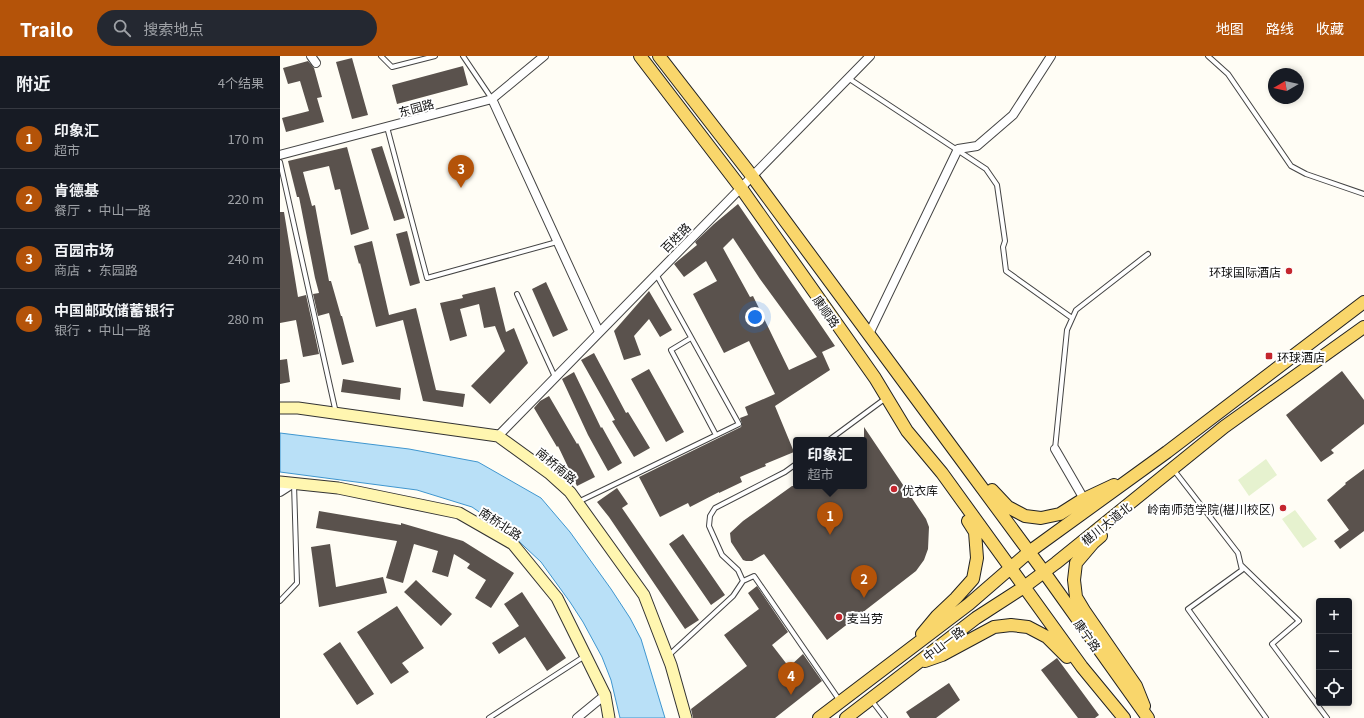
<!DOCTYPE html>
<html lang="zh">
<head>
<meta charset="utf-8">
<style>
	:root { --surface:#171b24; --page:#242831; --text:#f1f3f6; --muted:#9ea1a6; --line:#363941; --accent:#b45309 }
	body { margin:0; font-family:Georgia,"Noto Sans SC",serif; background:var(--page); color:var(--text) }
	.controls { position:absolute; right:12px; bottom:12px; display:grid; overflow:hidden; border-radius:4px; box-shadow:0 2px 6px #0003 }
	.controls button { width:36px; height:36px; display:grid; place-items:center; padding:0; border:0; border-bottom:1px solid var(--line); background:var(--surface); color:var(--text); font:20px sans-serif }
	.compass { position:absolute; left:988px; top:12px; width:36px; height:36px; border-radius:50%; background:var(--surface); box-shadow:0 2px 6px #0003; rotate:261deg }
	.you { position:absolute; left:475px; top:261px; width:14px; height:14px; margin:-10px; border:3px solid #fff; border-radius:50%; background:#1a73e8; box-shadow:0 0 0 6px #1a73e833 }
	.badge { display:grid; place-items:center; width:26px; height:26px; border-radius:50%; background:var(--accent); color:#fff; font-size:13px; font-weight:700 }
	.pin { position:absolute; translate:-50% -33px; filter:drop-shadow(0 1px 2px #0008) }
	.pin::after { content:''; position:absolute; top:21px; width:14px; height:12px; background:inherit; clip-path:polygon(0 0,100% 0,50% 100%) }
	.popup { position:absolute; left:513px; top:381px; width:74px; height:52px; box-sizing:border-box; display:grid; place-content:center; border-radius:4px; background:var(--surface); filter:drop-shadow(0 1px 3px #0005); font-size:13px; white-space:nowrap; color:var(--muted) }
	.popup b { font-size:15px; color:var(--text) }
	.popup::after { content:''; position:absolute; left:50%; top:100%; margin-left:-8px; border:8px solid transparent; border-top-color:var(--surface) }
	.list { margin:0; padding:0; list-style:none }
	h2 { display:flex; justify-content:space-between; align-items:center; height:52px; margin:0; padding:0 16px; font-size:17px }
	h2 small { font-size:13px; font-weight:400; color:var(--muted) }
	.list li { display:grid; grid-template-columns:26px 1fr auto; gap:12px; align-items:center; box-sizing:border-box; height:60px; padding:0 16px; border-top:1px solid var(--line) }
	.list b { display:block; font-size:15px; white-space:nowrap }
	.list p { margin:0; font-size:13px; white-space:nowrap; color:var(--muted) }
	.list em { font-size:13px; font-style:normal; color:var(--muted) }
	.icon { flex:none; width:22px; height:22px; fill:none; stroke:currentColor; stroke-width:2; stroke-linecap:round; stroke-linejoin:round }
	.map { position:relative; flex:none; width:1084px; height:662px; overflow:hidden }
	header { display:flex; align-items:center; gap:24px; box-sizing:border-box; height:56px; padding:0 20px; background:var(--accent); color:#fff }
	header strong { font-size:19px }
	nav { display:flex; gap:22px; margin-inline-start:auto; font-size:14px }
	.search { width:280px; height:36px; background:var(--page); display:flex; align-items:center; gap:10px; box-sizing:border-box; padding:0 14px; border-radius:22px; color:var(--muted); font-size:15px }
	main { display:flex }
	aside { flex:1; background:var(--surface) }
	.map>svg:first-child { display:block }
</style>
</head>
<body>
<header>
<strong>Trailo</strong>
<div class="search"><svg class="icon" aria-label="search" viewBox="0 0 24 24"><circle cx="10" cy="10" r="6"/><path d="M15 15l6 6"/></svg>搜索地点</div>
<nav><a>地图</a><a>路线</a><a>收藏</a></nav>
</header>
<main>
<aside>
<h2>附近<small>4个结果</small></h2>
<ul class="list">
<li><span class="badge">1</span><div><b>印象汇</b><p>超市</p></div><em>170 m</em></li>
<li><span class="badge">2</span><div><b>肯德基</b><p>餐厅 · 中山一路</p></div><em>220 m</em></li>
<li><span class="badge">3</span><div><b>百园市场</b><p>商店 · 东园路</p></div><em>240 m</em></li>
<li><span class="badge">4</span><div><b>中国邮政储蓄银行</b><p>银行 · 中山一路</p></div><em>280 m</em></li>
</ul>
</aside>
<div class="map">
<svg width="1084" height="662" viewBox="0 0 1084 662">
	<rect width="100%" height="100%" fill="#fffdf5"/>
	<!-- pitch -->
	<path fill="#e6f2cf" d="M986 403 997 419 969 440 958 424Z
		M1015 454 1037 483 1023 492 1002 463Z"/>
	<!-- water -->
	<path fill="#b9e0f7" stroke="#3f96cf" d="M0 377 129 393 198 406 261 442 290 476 331 533 350 562 361 583 385 662H340L331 624 322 601 303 566 290 546 261 506 230 477 192 451 137 434 0 416Z"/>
	<!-- building -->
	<path fill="#5a524d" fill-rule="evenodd" d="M72 2 88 59 72 63 56 6Z
		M28 5 34 12 42 41 37 42 44 66 6 76 2 62 29 55 20 25 8 28 3 12Z
		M183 10 188 29 117 48 112 29Z
		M102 90 125 162 114 165 91 93Z
		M67 91 89 173 71 179 60 133 55 134 49 110 23 116 32 150 35 149 49 225H51L61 260H62L74 306 62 309 49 257 38 260 33 238 39 237 35 222 19 141H17L8 105Z
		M458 148 555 290 542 296 550 314 495 350 514 396 485 408 486 410 460 421 462 426 439 437V436L410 451 408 447 380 461 359 421 461 371 462 368 460 362 468 359 465 351 495 338 469 285 444 297 413 238 437 225 426 205 404 221 394 208 417 189 415 186 434 168ZM453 182 480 223 537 301 509 314 473 240 470 241 443 192Z
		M0 156H4L18 241 26 239 39 298 23 301 16 264 0 267Z
		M127 175 140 227 130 230 116 178Z
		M92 185 109 259 136 252 156 334 185 338 183 351 143 345 123 264 96 271 80 207 79 208 74 190Z
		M266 226 288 274 273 281 252 233Z
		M215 231 226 276 234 272 248 307 210 348 191 330 225 295 215 270 204 272 199 248 180 253 187 280 170 285 160 247 183 242 182 239Z
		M369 235 392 274 380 281 369 263 354 280 361 299 344 304 334 275Z
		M314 297 346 357 348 356 370 392 354 401 332 365 335 364 301 304Z
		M7 303 10 326 0 328V304Z
		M369 313 404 376 386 386 351 323Z
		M1062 315 1084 344V368L1051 394 1054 397 1041 406 1006 359Z
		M294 316 321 372 322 371 342 407 328 415 308 379 282 323Z
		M63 323 121 332 120 344 61 336Z
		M269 340 297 388 298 387 315 421 297 430 278 390 277 391 254 352 260 345Z
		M584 371 646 463 649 471 648 493 644 504 636 515 547 584 484 498 472 505H466L463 504 451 486 450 477 463 465 512 430H584Z
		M1084 413V475L1060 493 1054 485 1069 474 1047 444 1066 428 1065 427Z
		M337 432 348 448 342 452 419 564 405 573 329 461 317 446Z
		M39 455 121 469V467L183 485 234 517 211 552 195 542 206 524 187 512 190 508 174 498 168 521 152 516 158 495 134 488 123 527 106 522 117 485 36 472Z
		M403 478 445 539 431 549 389 488Z
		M50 488 56 531 103 521 107 537 39 551 31 491Z
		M136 524 172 558 161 570 124 536Z
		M477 530 508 576 492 589 509 611 523 598 542 625 495 662H413L411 653 467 610 444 579 479 553 468 537Z
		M242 536 286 602 267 615 245 581 219 598 212 587 239 570 224 548Z
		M117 550 144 592 122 607 129 616 111 628 77 576Z
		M60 586 94 638 77 649 43 598Z
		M777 602 819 659 815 662H798L761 614Z
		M669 627 680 644 656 662H630L626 656Z"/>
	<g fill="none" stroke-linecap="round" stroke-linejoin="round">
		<defs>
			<path id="lane" d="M101 0 112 11 155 0
				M183 0 212 43
				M928 0 948 18 1011 110 1026 118 1084 138
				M568 22 706 113 717 129 725 185 723 191 726 215 792 262
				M107 71 147 222 277 186
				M0 106 56 357
				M237 238 275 321
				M411 282 391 294 436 379
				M549 384 606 342
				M775 393 787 274 796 254 868 198
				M893 413 958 497 962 514 908 553 986 662
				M298 446 459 368 376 218
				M961 509 1019 565 992 588 1047 662
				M463 525 474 520 560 645
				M0 545 17 527 14 428
				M388 600 453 540 463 525 458 514 442 499 429 470 430 460 435 452 505 416 516 408
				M592 645 605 662
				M209 662 305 600"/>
			<path id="street" d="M31 0 36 7
				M212 43 319 276
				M0 99 212 43 264 0
				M589 278 678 93 697 90 733 59 771 0
				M218 380 590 0
				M775 393 804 443
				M0 436 14 427
				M297 662 325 639"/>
			<path id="secondary" d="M0 352H18L218 380 269 417 290 436 364 539 391 609 406 662
				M0 426 58 432 179 457 233 488 277 542 325 639 329 662"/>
			<path id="primary" d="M360 0 461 132 595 322 627 375 662 417 802 611 844 662
				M379 0 472 120 680 402 764 516 868 662
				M712 434 728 451 745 460 761 462 780 458 802 444 834 429
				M821 480 813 487 796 507 794 524 796 541 805 556 856 630 864 650
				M642 578 657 560 676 542 693 523 697 502 695 476 688 465
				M645 605 662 599 714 571 731 569 748 571 767 581 787 601
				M539 662 689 548 749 496 887 396 1084 246
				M566 662 696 562 744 531 776 507 944 371 1084 271"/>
		</defs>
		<!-- lane casing -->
		<use href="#lane" stroke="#444" stroke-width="6"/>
		<!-- street casing -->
		<use href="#street" stroke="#444" stroke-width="10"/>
		<!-- secondary casing -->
		<use href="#secondary" stroke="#333" stroke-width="13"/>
		<!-- primary casing -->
		<use href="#primary" stroke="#222" stroke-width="14"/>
		<!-- lane -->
		<use href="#lane" stroke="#fff" stroke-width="4"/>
		<!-- street -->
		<use href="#street" stroke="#fff" stroke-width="8"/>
		<!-- secondary -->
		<use href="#secondary" stroke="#fff6b0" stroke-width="11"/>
		<!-- primary -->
		<use href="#primary" stroke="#f9d66b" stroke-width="12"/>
	</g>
	<!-- markers -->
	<g fill="#c4262e" stroke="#fff" stroke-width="1.5">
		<circle cx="1009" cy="215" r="4"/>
		<rect x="985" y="296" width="8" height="8" rx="2"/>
		<circle cx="614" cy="433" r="4"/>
		<circle cx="1003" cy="452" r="4"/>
		<circle cx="559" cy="561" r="4"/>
	</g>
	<g text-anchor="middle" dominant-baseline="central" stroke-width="4" stroke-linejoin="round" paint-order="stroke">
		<!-- street labels -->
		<g font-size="12" fill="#111" stroke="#fff">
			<text transform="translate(136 51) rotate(-15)">东园路</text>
			<text transform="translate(395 181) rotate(-45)">百姓路</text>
			<text transform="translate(547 255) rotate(55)">康顺路</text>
			<text transform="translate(277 409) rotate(40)">南桥南路</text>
			<text transform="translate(221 467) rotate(33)">南桥北路</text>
			<text transform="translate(826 467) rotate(-39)">椹川大道北</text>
			<text transform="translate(808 579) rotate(55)">康宁路</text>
			<text transform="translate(663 587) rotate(-37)">中山一路</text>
		</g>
		<!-- poi labels -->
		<g font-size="12" fill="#111" stroke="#fff" text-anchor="start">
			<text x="1001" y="215" text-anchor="end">环球国际酒店</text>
			<text x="997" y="300">环球酒店</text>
			<text x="622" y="433">优衣库</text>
			<text x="995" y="452" text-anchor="end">岭南师范学院(椹川校区)</text>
			<text x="567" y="561">麦当劳</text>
		</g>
	</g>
</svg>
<div class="controls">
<button>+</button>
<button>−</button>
<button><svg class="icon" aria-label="locate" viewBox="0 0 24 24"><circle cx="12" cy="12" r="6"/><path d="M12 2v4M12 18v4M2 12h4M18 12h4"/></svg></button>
</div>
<svg class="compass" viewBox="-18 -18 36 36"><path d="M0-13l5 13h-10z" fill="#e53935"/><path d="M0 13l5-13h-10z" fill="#9ea1a6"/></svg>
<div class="you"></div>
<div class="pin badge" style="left:550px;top:479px">1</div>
<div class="popup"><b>印象汇</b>超市</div>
<div class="pin badge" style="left:584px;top:542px">2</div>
<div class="pin badge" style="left:181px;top:132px">3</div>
<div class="pin badge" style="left:511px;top:639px">4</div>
</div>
</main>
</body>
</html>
